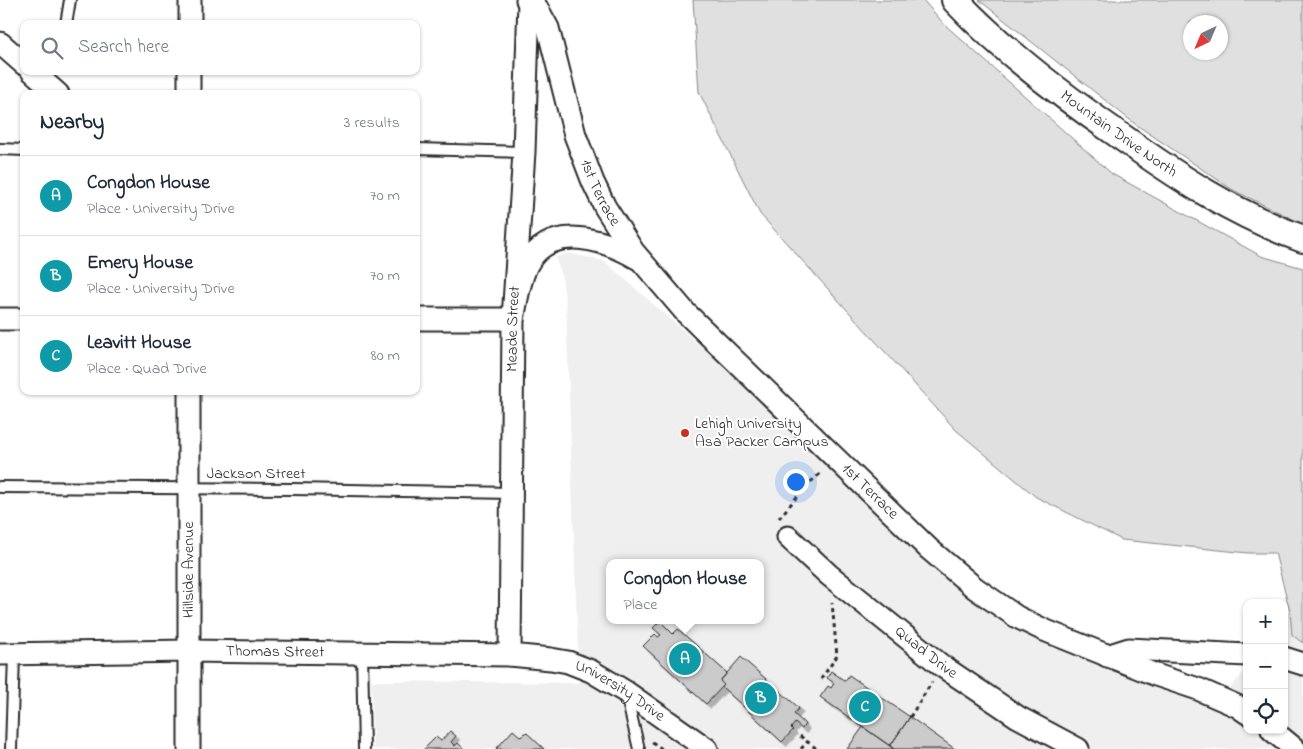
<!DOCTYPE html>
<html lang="en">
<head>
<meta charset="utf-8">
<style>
	:root { --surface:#fff; --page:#f6f6f7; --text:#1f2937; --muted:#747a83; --line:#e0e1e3; --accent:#c8321e }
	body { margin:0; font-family:"Indie Flower",sans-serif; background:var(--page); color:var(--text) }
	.controls { position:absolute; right:15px; bottom:15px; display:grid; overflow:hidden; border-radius:10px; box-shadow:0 1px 4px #0004 }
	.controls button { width:45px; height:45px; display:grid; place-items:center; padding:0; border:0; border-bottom:1px solid var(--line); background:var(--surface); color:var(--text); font:25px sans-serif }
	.compass { position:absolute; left:1183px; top:15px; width:45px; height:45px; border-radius:50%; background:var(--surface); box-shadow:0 1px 4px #0004; rotate:224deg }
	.you { position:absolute; left:795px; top:481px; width:18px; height:18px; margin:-12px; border:4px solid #fff; border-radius:50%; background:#1a73e8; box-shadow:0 0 0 8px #1a73e833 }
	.badge { display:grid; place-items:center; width:32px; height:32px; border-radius:50%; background:var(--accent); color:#fff; font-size:16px; font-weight:700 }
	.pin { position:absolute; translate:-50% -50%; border:2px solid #fff; box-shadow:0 1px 5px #0006 }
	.popup { position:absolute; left:606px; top:559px; width:158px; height:65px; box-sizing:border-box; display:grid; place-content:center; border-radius:10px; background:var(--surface); filter:drop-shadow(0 1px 4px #0005); font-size:16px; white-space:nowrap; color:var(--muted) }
	.popup b { font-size:19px; color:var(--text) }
	.popup::after { content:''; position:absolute; left:50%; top:100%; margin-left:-10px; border:10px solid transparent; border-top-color:var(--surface) }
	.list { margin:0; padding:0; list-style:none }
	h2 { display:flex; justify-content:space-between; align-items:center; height:65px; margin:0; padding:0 20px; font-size:21px }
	h2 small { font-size:16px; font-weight:400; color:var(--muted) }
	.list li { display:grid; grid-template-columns:32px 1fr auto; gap:15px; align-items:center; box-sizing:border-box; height:80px; padding:0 20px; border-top:1px solid var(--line) }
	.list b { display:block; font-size:19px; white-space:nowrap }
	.list p { margin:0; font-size:16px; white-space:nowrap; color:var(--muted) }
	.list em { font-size:16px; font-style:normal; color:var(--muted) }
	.icon { flex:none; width:28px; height:28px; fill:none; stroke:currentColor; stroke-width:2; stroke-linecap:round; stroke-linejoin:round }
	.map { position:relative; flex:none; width:1303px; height:749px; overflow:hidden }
	.search { position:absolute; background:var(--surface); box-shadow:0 1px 4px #0004; left:20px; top:20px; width:400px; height:55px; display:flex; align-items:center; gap:12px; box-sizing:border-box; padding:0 18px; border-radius:10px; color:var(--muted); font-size:19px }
	.panel { position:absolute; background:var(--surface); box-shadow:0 1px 4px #0004; left:20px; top:90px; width:400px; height:305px; border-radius:10px }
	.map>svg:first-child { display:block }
</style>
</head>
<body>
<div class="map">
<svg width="1303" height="749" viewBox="0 0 1303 749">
	<defs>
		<filter id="shadow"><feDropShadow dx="4.5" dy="4.5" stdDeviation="0" flood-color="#0004"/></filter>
	</defs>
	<rect width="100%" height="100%" fill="#fff"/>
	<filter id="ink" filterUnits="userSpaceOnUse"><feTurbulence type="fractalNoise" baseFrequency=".02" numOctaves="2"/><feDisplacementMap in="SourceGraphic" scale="10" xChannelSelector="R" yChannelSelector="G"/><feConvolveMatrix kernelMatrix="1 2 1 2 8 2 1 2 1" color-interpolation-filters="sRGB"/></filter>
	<g filter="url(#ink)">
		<!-- built -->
		<path fill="#efefef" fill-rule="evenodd" d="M567 253 604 261 990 599 1226 694 1247 668V730H1284V619L1303 594V749H373L371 681 579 683 566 304 561 272 555 258ZM610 563H760V620H610Z"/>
		<!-- green -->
		<path fill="#e0e0e0" stroke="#868686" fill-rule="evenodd" d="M693 0H923L944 24 1112 174 1261 256 1303 268V643L1292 635 1290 611 1275 553H1248L1122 540 1036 497 956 430 760 214 699 92Z
			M979 0H1303V224L1233 190 1135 124ZM1190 22H1220V52H1190Z"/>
		<!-- building -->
		<path fill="#cbcbcb" stroke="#2b2b2b" filter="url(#shadow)" d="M660 621 673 634 678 629 727 673 720 681 724 685 706 704 643 646 655 634 658 637 661 635 653 628Z
			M741 657 799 708 794 714 805 724 802 729 795 723 791 728 793 730 782 742 722 687 724 685 720 681Z
			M831 671 845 681 849 675 910 717 890 746 820 697 828 686 831 688 834 683 827 678Z
			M910 717 955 749H894L890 746Z
			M863 727 890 746 894 749H847Z
			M513 730 521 737 526 732 544 749H496Z
			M450 731 456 736 451 742 455 746 458 743 464 749H424L436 737 441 741Z"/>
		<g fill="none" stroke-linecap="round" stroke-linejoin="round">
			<defs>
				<path id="service" d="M66 24 70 0
					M0 149 24 150
					M416 149 524 152
					M0 487 293 489 513 493
					M362 652 364 749
					M626 694 639 749
					M11 749 14 655"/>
				<g id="minor">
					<path id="s1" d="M527 0 537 8 548 28 575 135 593 182 605 207 633 251 686 313 929 549 975 588 1017 617 1044 630 1156 675 1198 689 1237 706 1247 713"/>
					<path d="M190 24V0"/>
					<path d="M0 43 24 64"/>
					<path d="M32 71 58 94"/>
					<path d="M189 94V71"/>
					<path d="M0 319H24"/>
					<path d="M416 319H513C517 301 519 279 528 263 552 222 605 240 637 258"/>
					<path id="s2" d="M788 537 829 575 942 666 1018 717 1078 749"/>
					<path id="s3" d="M0 654 189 651 510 655 551 659 568 662 591 671 626 692 707 749"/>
					<path id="s4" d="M510 655 513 319 524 152 529 1"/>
					<path d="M1107 656 1129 649 1247 655"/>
					<path d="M1284 658 1303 664"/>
					<path d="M1272 730 1295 749"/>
					<path d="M189 749V391"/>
				</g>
				<g id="tertiary">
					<path id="s5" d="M955 0C1003 51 1061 95 1119 135 1176 176 1236 215 1303 239"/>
				</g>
			</defs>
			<!-- service casing -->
			<use href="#service" stroke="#2b2b2b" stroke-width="14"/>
			<!-- minor casing -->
			<use href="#minor" stroke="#2b2b2b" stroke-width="25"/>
			<!-- tertiary casing -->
			<use href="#tertiary" stroke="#2b2b2b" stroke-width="30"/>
			<!-- path -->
			<path stroke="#2b2b2b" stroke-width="3" stroke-dasharray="4 4" stroke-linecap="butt" d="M779 518 807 485 822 472
				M821 679 837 656 832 603
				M910 717 932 682
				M800 736 817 749
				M652 742 662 749
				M801 749 807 742"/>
			<!-- service -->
			<use href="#service" stroke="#fff" stroke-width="10"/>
			<!-- minor -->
			<use href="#minor" stroke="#fff" stroke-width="21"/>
			<!-- tertiary -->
			<use href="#tertiary" stroke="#fff" stroke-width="26"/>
		</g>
	</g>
	<!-- markers -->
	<circle fill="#c8321e" stroke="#fff" stroke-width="2" cx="685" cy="433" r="5"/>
	<g text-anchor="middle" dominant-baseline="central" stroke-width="4" stroke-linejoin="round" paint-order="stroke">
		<!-- street labels -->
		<g font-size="16" fill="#2b2b2b" stroke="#fff">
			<text stroke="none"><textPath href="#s5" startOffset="212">Mountain Drive North</textPath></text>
			<text stroke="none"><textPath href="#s1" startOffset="209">1st Terrace</textPath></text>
			<text stroke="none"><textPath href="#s4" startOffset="326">Meade Street</textPath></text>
			<text x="256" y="474">Jackson Street</text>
			<text stroke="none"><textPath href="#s1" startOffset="614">1st Terrace</textPath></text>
			<text transform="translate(189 570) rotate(-90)">Hillside Avenue</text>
			<text stroke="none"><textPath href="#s3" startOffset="275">Thomas Street</textPath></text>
			<text stroke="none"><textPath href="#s2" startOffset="180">Quad Drive</textPath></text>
			<text stroke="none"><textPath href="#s3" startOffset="628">University Drive</textPath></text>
		</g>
		<!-- poi labels -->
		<g font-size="16" fill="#2b2b2b" stroke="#fff" text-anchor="start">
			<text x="695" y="424">Lehigh University<tspan x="695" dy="18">Asa Packer Campus</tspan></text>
		</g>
	</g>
</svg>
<div class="controls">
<button>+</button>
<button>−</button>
<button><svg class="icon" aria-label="locate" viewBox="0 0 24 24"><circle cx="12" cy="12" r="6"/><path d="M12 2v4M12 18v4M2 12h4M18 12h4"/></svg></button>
</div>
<svg class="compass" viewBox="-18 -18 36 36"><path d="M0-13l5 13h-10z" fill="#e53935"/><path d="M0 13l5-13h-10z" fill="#747a83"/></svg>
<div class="you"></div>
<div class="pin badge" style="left:685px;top:659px;background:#0f9aa8">A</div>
<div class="popup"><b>Congdon House</b>Place</div>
<div class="pin badge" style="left:761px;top:698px;background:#0f9aa8">B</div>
<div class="pin badge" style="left:865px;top:707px;background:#0f9aa8">C</div>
<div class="search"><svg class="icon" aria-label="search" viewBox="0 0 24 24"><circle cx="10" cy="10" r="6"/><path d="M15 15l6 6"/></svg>Search here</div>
<section class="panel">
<h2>Nearby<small>3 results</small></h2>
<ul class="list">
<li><span class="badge" style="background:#0f9aa8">A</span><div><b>Congdon House</b><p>Place · University Drive</p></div><em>70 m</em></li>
<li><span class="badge" style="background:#0f9aa8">B</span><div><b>Emery House</b><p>Place · University Drive</p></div><em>70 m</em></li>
<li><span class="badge" style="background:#0f9aa8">C</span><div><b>Leavitt House</b><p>Place · Quad Drive</p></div><em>80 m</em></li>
</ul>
</section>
</div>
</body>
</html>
